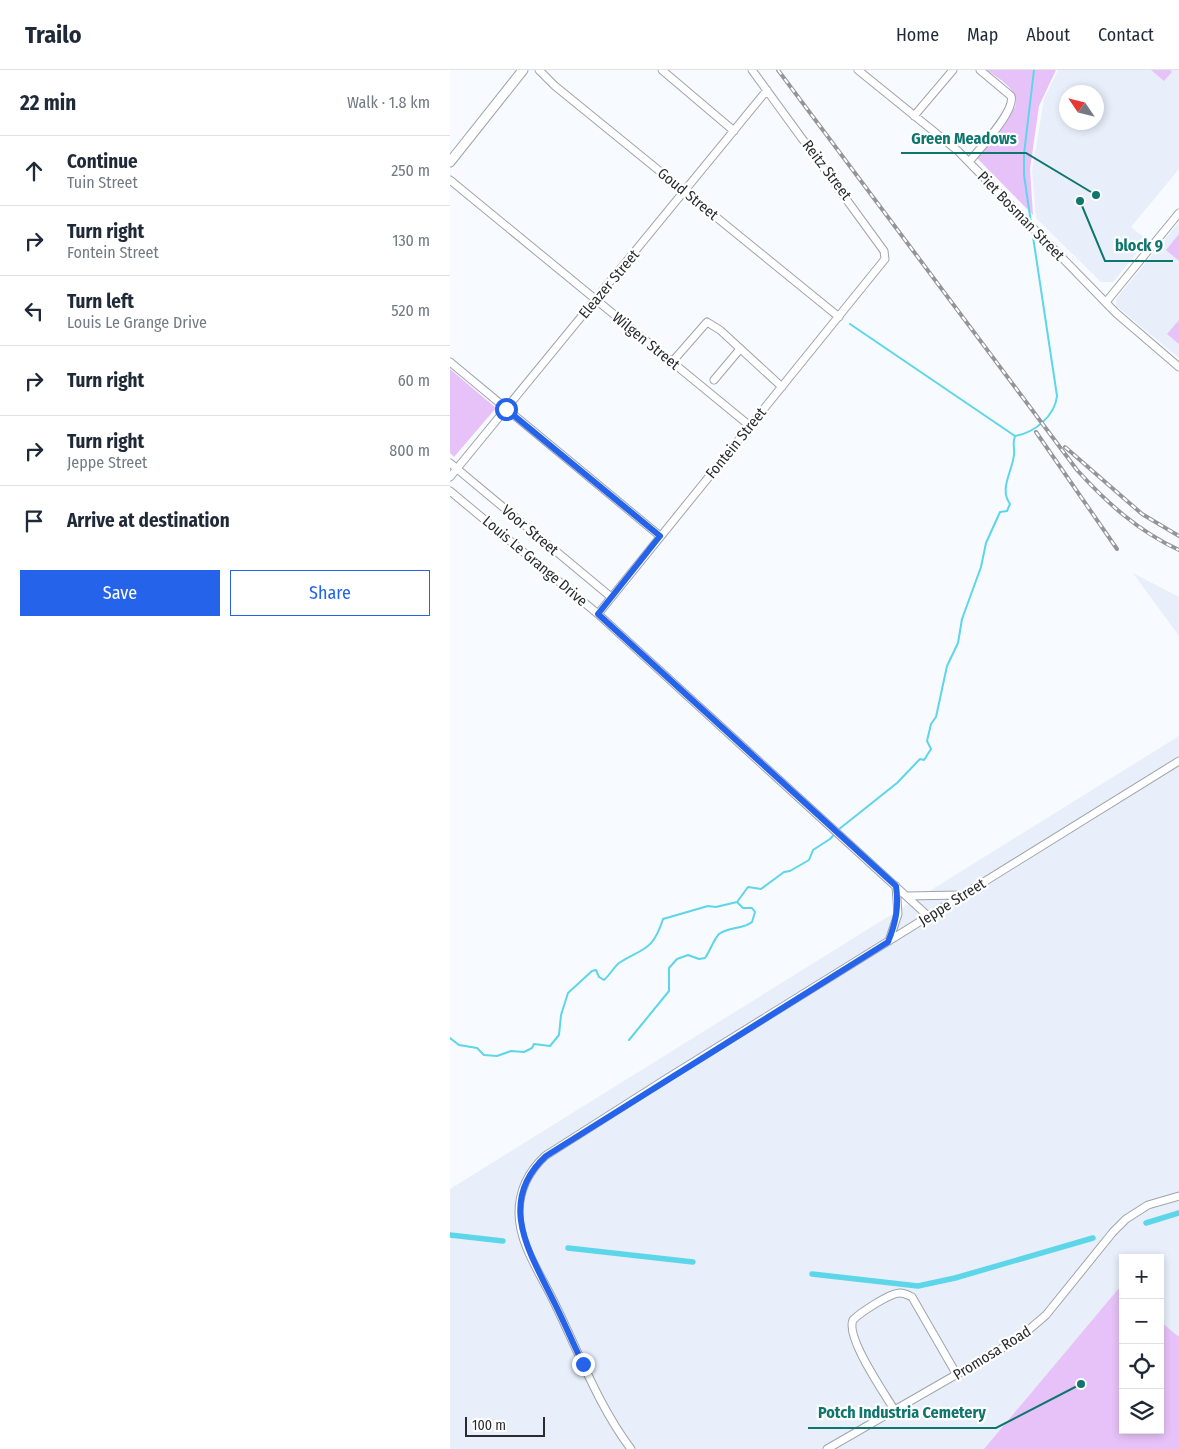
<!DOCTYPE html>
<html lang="en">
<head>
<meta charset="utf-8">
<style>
	:root { --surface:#fff; --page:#f6f6f7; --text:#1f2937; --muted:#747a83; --line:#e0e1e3; --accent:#2563eb }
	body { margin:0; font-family:"Fira Sans Condensed",sans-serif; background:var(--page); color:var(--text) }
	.controls { position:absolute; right:15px; bottom:15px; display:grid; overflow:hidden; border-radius:0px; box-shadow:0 2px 8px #0003 }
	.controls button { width:45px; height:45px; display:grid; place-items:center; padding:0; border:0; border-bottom:1px solid var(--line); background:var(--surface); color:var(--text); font:25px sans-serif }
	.compass { position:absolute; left:609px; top:15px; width:45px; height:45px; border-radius:50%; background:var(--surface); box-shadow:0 2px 8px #0003; rotate:305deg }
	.scale { position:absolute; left:15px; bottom:12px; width:80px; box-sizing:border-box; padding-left:5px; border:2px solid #292b2e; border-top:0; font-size:14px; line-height:18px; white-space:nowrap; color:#292b2e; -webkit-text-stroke:4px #fff; paint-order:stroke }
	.stop { position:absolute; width:15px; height:15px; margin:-11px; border:4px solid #2563eb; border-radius:50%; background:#fff }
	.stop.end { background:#2563eb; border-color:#fff; box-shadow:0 1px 5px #0008 }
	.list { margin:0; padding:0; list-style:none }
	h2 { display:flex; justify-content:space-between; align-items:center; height:65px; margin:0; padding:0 20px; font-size:21px }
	h2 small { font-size:16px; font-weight:400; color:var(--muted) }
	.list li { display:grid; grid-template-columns:32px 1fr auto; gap:15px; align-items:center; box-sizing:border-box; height:70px; padding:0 20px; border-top:1px solid var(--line) }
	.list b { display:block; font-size:19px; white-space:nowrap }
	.list p { margin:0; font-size:16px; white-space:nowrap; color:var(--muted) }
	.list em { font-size:16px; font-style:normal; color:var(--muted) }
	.actions { display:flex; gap:10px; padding:15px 20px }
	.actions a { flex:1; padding:11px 0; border:1px solid var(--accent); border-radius:0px; text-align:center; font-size:18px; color:var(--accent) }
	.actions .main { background:var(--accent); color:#fff }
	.icon { flex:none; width:28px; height:28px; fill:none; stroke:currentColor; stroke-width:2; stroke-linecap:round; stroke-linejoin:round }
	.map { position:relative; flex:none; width:729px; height:1379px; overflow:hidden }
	header { display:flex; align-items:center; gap:30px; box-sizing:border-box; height:70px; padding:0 25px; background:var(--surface); border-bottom:1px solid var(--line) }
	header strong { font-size:24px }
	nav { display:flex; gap:28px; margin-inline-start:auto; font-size:18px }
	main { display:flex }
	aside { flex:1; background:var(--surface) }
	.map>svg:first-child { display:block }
</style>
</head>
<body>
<header>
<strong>Trailo</strong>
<nav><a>Home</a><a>Map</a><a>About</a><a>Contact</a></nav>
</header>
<main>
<aside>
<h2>22 min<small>Walk · 1.8 km</small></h2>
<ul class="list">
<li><svg class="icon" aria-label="ahead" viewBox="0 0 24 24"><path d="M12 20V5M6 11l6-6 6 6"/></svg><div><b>Continue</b><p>Tuin Street</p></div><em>250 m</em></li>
<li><svg class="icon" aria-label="right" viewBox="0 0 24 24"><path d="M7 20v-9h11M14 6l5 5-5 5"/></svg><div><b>Turn right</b><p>Fontein Street</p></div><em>130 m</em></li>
<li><svg class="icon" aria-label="left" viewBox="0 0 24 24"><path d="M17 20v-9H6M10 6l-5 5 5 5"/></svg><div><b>Turn left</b><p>Louis Le Grange Drive</p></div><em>520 m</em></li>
<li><svg class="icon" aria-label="right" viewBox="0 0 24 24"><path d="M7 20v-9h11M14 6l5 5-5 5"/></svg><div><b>Turn right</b></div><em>60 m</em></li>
<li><svg class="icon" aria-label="right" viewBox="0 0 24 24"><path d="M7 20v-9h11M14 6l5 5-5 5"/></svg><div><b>Turn right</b><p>Jeppe Street</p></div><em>800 m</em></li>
<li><svg class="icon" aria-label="arrive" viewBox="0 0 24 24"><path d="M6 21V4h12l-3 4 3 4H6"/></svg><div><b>Arrive at destination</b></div></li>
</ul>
<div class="actions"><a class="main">Save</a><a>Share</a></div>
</aside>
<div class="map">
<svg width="729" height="1379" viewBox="0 0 729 1379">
	<rect width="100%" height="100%" fill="#f7faff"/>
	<!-- built -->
	<path fill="#e8effa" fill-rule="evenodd" d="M608 0H729V99L681 157 697 170 663 212H651L586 148 582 101 594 29ZM616 22H646V52H616Z
		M729 152V288L666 236V229Z
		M683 503 729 527V566Z
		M729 666V1379H0V1119ZM673 1188H710V1360H673Z"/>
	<!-- green -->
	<path fill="#e7c2f9" d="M537 0H606L589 36 580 99 583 145 526 87 565 37C570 20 550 10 537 0Z
		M701 0H720L722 2 714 11Z
		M729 164V191L716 180Z
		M729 250V274L717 264Z
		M0 299 46 338 4 387 0 383Z
		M670 1217 673 1219V1360H710V1251L729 1267V1379H534Z"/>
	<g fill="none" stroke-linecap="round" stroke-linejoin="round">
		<!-- stream -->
		<path stroke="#5dd6e9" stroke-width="2" d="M581 153 574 105V84L584 0
			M400 254 565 366C584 363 605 346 607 326L582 160
			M0 968 9 975 27 978 34 985 47 986 61 981 74 982 82 978 84 974 100 976 109 965 111 945 118 923 142 901 146 900 149 907 154 910C159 906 164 897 169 893 193 878 203 881 213 849L258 836 266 837 287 832
			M179 970 219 921V898L227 889 238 885 249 889 255 888C260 881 264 869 269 864 278 857 294 859 302 852L305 842 302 838H293L287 832 298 817 311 819 334 802 340 801 359 790 363 780 380 769 388 760 447 713 470 689 474 690 481 679 477 671 481 654 486 647 497 596 508 573 512 549 531 497 536 473 550 442 557 441 560 434C549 419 562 402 564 385 565 378 562 374 565 366"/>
		<!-- canal -->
		<path stroke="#5dd6e9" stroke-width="5.5" d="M696 1153 729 1143
			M0 1165 53 1171
			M118 1178 243 1192
			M362 1204 468 1216 505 1208 643 1168"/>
		<defs>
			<path id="minor" d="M89 0 105 16 389 247
				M212 0 284 61
				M408 0 508 81 666 243 729 297
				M464 46 503 0
				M519 92C529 79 566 41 561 26L530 0
				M0 110 300 356
				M656 232 729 143
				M0 292 210 466
				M222 292 257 252 270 260 332 317
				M264 310 290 279
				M0 393 161 527
				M0 407 317 20
				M0 421 148 544 478 846
				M148 544 435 189 434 181 302 0
				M457 826 509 825
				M439 871 448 844 446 816
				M445 1341C435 1324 395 1267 403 1250 411 1242 440 1223 450 1223 455 1223 458 1225 462 1227L507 1305
				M181 1379C148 1335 129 1283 105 1234 92 1206 69 1175 69 1143 69 1120 79 1101 95 1086L216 1009 729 691
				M377 1379 568 1269 596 1245 663 1162 676 1149 698 1135 729 1126"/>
			<path id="major" d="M0 92 73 0"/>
		</defs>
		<!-- minor casing -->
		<use href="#minor" stroke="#9fa4ab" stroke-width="9"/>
		<!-- major casing -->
		<use href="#major" stroke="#9fa4ab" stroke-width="11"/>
		<!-- minor -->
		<use href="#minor" stroke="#fff" stroke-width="7"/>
		<!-- major -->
		<use href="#major" stroke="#fff" stroke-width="9"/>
		<defs>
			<path id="rail" d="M328 0 627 400C657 433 688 461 729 480
				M586 362 667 479
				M615 377 692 444 729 466"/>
		</defs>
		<!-- rail casing -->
		<use href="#rail" stroke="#939599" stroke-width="4"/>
		<!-- rail -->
		<use href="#rail" stroke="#fff" stroke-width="2" stroke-dasharray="5.5" stroke-linecap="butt"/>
	</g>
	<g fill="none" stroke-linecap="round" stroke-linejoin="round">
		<!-- route -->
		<path stroke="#2563eb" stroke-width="6" d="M56 339 210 466 148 544 446 816C449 837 446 852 438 872L96 1086C46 1132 80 1183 104 1232 114 1252 123 1273 133 1294"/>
	</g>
	<g text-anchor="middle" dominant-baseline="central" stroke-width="4.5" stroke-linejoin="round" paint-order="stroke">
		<!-- street labels -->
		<g font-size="15" fill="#292b2e" stroke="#fff">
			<text transform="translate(377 100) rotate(53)">Reitz Street</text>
			<text transform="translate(238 124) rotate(39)">Goud Street</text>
			<text transform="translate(571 146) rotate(46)">Piet Bosman Street</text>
			<text transform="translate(159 214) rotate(-50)">Eleazer Street</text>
			<text transform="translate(196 271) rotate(39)">Wilgen Street</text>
			<text transform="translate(286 373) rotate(-51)">Fontein Street</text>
			<text transform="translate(80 460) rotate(40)">Voor Street</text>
			<text transform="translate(85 491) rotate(40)">Louis Le Grange Drive</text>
			<text transform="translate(502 832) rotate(-32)">Jeppe Street</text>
			<text transform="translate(542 1283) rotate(-32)">Promosa Road</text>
		</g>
	</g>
	<!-- callouts -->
	<path fill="none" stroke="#0f766e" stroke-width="2" d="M646 125L576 83H451M630 131L655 191H723M631 1314L546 1358H358"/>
	<g fill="#0f766e" stroke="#fff" stroke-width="2">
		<circle cx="646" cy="125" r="5"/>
		<circle cx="630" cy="131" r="5"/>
		<circle cx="631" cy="1314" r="5"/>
	</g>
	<g font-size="16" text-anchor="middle" font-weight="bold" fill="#0f766e" stroke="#fff" stroke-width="4.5" stroke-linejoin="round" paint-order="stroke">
		<text x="514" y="74">Green Meadows</text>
		<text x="689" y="181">block 9</text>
		<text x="452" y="1348">Potch Industria Cemetery</text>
	</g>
</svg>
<div class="controls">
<button>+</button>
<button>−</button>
<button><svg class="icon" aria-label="locate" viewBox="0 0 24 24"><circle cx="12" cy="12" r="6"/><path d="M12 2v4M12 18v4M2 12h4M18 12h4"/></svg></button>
<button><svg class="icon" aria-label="layers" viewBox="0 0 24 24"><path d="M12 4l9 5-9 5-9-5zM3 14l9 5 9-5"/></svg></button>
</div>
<svg class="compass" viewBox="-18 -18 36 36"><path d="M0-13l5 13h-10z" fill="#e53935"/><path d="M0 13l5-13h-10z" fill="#747a83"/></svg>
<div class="scale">100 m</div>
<div class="stop" style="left:56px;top:339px"></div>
<div class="stop end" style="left:133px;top:1294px"></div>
</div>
</main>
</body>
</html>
